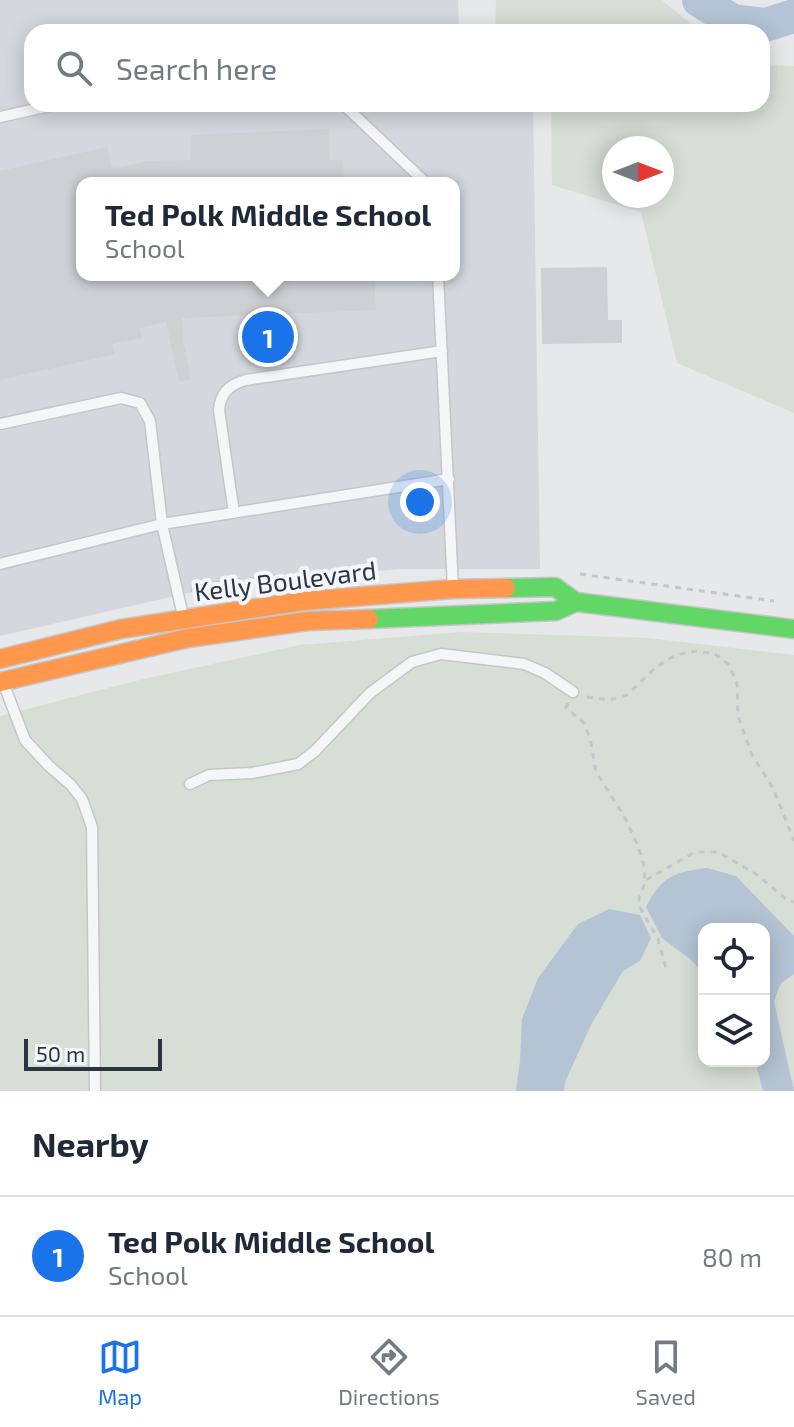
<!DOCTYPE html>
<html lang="en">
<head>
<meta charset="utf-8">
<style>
	:root { --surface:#fff; --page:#f2f2f3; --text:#1f2937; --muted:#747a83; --line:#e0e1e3; --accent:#1a73e8 }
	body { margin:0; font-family:"Exo 2",sans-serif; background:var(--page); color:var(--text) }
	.controls { position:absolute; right:24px; bottom:24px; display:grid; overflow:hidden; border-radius:16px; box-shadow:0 4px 20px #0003 }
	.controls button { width:72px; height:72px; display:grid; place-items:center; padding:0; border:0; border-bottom:2px solid var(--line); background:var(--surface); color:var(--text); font:40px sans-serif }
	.compass { position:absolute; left:602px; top:136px; width:72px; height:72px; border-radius:50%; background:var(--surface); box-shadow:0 4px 20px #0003; rotate:90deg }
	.scale { position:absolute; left:24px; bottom:20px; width:138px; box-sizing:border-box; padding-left:8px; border:4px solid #2b3445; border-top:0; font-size:22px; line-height:28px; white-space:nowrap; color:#2b3445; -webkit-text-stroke:6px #f4f6f9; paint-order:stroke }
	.you { position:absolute; left:420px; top:502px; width:28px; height:28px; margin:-20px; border:6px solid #fff; border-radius:50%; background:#1a73e8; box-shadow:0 0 0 12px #1a73e833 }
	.badge { display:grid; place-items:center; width:52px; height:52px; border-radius:50%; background:var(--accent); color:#fff; font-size:26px; font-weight:700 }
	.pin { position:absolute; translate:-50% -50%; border:4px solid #fff; box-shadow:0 2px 8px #0006 }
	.popup { position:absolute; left:76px; top:177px; width:384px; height:104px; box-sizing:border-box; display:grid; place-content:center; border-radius:16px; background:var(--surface); filter:drop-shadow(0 2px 6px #0005); font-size:26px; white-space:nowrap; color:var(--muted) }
	.popup b { font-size:30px; color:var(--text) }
	.popup::after { content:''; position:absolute; left:50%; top:100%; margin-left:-16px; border:16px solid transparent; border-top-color:var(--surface) }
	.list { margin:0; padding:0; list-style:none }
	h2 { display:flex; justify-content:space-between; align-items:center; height:104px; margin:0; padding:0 32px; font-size:34px }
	h2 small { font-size:26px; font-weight:400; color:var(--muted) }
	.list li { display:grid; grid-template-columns:52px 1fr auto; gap:24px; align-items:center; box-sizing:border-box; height:120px; padding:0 32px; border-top:2px solid var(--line) }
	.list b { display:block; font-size:30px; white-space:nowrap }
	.list p { margin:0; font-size:26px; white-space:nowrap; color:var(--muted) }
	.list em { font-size:26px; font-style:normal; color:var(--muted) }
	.icon { flex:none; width:44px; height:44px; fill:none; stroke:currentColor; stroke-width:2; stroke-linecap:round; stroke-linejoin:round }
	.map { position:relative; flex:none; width:794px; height:1091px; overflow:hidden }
	.search { position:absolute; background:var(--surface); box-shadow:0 4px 20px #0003; left:24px; right:24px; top:24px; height:88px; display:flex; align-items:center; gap:20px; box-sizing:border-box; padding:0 28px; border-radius:24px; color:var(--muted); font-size:30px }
	.sheet { height:224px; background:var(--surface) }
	nav { display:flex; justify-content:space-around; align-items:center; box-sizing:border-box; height:112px; border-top:2px solid var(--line); background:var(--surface); font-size:22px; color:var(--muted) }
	nav a { display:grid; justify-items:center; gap:4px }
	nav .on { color:var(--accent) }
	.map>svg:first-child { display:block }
</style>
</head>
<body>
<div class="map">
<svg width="794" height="1091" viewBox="0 0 794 1091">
	<rect width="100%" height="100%" fill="#e6e8ea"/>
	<!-- built -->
	<path fill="#d4d7dd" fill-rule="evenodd" d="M0 0H458L459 32H32V104H533L540 569H400L232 583 0 636ZM82 183H454V275H82Z"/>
	<!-- green -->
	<path fill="#d6ded6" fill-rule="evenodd" d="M496 0H662L701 32H495Z
		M762 65 794 66V413L677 363 641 212 552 185 551 104H762ZM662 148V196H614V148Z
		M460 632 648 638 794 655V1091H0V716L135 681 300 645ZM704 929H764V1061H704Z"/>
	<!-- water -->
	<path fill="#b4c4d5" d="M707 868 736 876 794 936V974L781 983 774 1001 794 1091H763L755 1061H764V929H704V973L690 959 662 938 646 907C662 876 674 872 707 868Z
		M609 909 640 915 651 938 640 961 623 971 591 1025 565 1082 564 1091H516L520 1061 522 1019 538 978 578 924Z"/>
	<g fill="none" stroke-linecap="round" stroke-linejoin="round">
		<!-- river -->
		<path stroke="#b4c4d5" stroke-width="34" d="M699 0 733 21 765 25 794 16"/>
	</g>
	<!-- building -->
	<path fill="#ced0d3" d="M329 129 330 160H343L344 183H82V275H374L376 310 182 318 183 341 191 379 179 382 166 322 140 328 142 338 113 344 115 354 0 380V171L107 147 112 169 147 161 190 160 191 135Z
		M607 267 608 320H622V343L542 344 541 268Z"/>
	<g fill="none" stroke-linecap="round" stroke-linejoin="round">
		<defs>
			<path id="lane" d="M343 104 426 183
				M0 117 58 104
				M438 275 453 589
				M0 424 121 398 140 403 150 421 162 524 183 616
				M234 513 219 410C220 393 230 384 246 380L442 351
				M0 564 162 524 449 479
				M3 682 25 740 48 765 71 785 82 799 92 827 95 1091
				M190 784 209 775 252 773 298 764 315 751 370 693 412 662 441 654 524 664 545 673 573 692"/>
			<path id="fast" d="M506 588 555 587 576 602 794 629
				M369 619 556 611 576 602"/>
			<path id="slow" d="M0 659 121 629 303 601 453 589 506 588
				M0 682 188 638 308 621 369 619"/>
		</defs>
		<!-- lane casing -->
		<use href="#lane" stroke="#c4c6c8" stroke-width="13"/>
		<!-- fast casing -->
		<use href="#fast" stroke="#c4c6c8" stroke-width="21"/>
		<!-- slow casing -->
		<use href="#slow" stroke="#c4c6c8" stroke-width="21"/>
		<!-- path -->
		<path stroke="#c5c6ca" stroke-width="3" stroke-dasharray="6 6" stroke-linecap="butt" d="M580 574 774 601
			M191 591 200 585C247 578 293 573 341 573
			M587 697 610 700 627 695 654 669 668 659 684 653 698 651 715 654 729 665 737 684 738 716 752 755 773 788 794 841
			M568 703 566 708 583 722 590 738 596 772 624 816 638 846 645 869 644 886 639 898V906L658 939 667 972
			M646 880 695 852H718L756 874 787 900 794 902"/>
		<!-- lane -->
		<use href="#lane" stroke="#f5f6f7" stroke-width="10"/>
		<!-- fast -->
		<use href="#fast" stroke="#63d668" stroke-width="18"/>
		<!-- slow -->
		<use href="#slow" stroke="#ff974d" stroke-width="18"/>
	</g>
	<g text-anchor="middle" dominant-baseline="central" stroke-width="8" stroke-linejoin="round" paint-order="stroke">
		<!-- street labels -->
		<g font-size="26" fill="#2b3445" stroke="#f4f6f9">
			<text transform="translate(285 580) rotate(-7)">Kelly Boulevard</text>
		</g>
	</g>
</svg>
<div class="controls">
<button><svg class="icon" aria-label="locate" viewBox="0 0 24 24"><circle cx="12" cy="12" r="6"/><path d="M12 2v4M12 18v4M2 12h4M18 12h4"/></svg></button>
<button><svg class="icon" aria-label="layers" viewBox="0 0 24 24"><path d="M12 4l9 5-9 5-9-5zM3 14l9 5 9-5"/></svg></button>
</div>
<svg class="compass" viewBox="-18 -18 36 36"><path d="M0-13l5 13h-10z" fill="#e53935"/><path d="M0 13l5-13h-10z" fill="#747a83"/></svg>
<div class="scale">50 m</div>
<div class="you"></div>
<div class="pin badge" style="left:268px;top:337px">1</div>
<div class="popup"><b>Ted Polk Middle School</b>School</div>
<div class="search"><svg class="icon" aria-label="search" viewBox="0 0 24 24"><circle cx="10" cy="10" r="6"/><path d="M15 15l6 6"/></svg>Search here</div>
</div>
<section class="sheet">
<h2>Nearby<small></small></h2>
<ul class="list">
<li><span class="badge">1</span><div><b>Ted Polk Middle School</b><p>School</p></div><em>80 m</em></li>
</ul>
</section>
<nav>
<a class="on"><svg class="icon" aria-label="map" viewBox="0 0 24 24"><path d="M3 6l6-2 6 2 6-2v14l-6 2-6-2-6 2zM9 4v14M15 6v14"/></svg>Map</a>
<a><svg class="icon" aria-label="directions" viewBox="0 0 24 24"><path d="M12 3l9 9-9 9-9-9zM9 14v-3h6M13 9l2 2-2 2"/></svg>Directions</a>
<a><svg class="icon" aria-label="saved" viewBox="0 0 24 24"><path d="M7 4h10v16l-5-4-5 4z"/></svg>Saved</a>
</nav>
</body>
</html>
